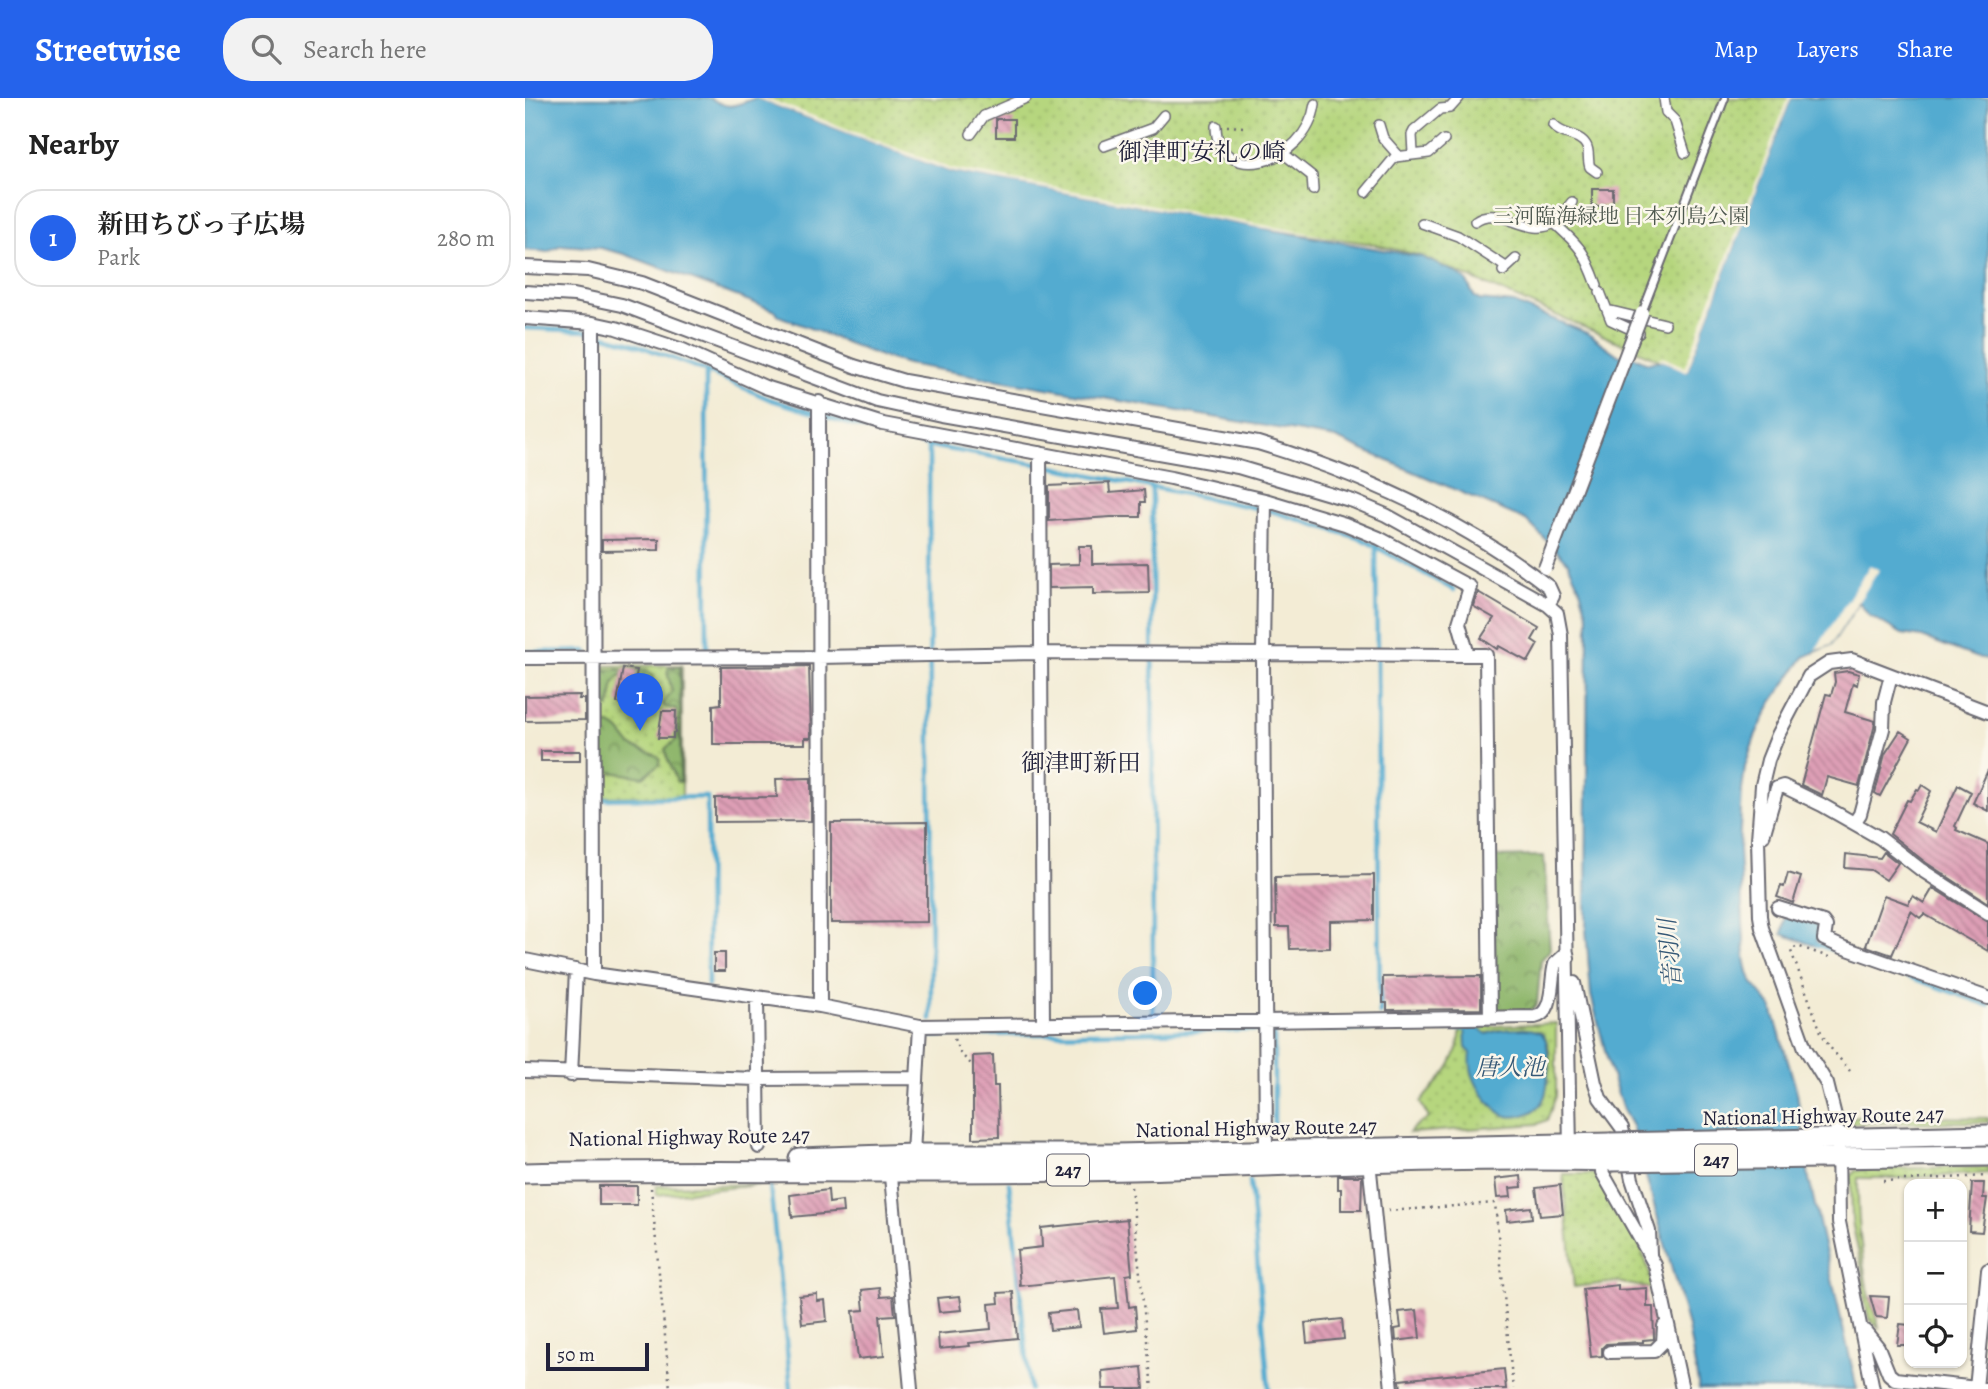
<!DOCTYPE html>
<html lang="en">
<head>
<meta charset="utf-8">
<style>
	:root { --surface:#fff; --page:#f2f2f2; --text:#222; --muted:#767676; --line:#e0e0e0; --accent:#2563eb }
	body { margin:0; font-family:Alegreya,"Noto Serif JP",serif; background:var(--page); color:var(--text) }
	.controls { position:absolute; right:21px; bottom:21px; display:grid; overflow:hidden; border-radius:14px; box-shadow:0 2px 5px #0004 }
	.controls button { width:63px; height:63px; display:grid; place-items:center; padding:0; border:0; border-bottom:2px solid var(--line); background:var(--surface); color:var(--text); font:35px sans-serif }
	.scale { position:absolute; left:21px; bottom:18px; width:103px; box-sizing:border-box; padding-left:7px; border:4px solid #22223b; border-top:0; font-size:19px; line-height:24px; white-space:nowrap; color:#22223b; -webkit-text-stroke:5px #fbf7ec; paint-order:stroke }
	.you { position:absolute; left:621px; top:896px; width:24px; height:24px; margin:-18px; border:5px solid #fff; border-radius:50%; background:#1a73e8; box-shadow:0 0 0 10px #1a73e833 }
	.badge { display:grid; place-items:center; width:46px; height:46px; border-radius:50%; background:var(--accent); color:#fff; font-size:23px; font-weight:700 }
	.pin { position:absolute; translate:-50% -58px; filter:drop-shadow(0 2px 4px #0008) }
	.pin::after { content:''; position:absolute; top:37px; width:24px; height:21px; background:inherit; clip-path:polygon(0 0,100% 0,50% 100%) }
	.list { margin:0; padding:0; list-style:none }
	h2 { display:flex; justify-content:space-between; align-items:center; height:91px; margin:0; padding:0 28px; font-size:30px }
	h2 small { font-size:23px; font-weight:400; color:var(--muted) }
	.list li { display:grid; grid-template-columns:46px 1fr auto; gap:21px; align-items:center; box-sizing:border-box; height:98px; margin:0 14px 14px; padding:0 14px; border:2px solid var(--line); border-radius:28px }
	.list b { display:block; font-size:26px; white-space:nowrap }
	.list p { margin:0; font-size:23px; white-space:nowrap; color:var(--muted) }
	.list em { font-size:23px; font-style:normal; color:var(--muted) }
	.icon { flex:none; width:38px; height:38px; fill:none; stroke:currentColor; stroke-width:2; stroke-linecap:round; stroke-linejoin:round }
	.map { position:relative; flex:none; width:1463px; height:1291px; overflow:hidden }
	header { display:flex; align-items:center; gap:42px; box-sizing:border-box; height:98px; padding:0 35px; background:var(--accent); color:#fff }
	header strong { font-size:33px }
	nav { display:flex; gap:38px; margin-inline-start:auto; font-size:24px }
	.search { width:490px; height:63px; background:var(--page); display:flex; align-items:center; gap:18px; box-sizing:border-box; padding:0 24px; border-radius:28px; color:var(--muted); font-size:26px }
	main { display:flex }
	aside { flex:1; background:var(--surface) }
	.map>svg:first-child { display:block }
</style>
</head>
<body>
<header>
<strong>Streetwise</strong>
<div class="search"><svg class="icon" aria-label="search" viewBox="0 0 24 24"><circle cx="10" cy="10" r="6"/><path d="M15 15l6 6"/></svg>Search here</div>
<nav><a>Map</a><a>Layers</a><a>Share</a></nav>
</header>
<main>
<aside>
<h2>Nearby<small></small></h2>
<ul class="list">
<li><span class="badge">1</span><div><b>新田ちびっ子広場</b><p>Park</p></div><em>280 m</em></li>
</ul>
</aside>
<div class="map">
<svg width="1463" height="1291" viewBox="0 0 1463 1291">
	<defs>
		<pattern id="grass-dots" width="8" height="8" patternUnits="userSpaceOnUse" patternTransform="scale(1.75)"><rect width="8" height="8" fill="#b6d67e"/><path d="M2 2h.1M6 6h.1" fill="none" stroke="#9cb76e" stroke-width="1.8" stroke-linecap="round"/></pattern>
		<pattern id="forest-crowns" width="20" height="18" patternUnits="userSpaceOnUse" patternTransform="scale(1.75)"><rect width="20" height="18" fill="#90b76d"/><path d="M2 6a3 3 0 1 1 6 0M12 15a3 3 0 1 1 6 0" fill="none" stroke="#75945b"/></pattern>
		<pattern id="building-back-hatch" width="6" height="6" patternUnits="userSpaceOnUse" patternTransform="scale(1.75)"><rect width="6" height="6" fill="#de9fb6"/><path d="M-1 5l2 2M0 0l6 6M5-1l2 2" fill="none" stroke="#b48195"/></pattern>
	</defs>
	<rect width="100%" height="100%" fill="#fbf7ec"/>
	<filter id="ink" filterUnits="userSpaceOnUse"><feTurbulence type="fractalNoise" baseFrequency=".0143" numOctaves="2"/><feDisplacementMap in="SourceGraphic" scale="14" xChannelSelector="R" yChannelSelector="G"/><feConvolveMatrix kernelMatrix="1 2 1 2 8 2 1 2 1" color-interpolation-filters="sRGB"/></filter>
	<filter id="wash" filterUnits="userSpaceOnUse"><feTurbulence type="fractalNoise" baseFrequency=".00686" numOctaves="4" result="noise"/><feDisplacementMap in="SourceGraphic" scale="28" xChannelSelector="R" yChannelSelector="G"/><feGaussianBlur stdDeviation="1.57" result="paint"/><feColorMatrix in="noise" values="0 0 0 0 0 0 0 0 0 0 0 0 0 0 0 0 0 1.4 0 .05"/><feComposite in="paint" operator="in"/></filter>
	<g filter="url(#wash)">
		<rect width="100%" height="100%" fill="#f3ecd5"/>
		<!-- grass -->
		<path fill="url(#grass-dots)" stroke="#6c7c5c" stroke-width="2" fill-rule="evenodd" d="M231 0H1266L1162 274 893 157 847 146 732 129 426 74Z
			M157 567V698L73 699 72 568Z
			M1031 925V998L1022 1022 1013 1026 884 1035 889 1029 904 1020 895 1004C918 978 933 965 936 930ZM973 932 1014 933C1032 947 1022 979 1020 998L947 976 946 955 958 935 962 936Z
			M1332 1018 1463 1020V1024L1328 1025 1324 1021Z
			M1463 1069V1075L1380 1080H1333C1332 1119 1336 1156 1343 1195 1345 1206 1354 1224 1354 1230L1344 1221 1338 1195V1177L1327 1123 1326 1078 1330 1073 1342 1071Z
			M1038 1076H1074C1096 1113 1121 1148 1128 1191L1092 1184 1049 1189Z
			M243 1086 132 1097 131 1088Z"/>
		<!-- forest -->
		<path fill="url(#forest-crowns)" stroke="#596c54" stroke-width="2" d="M144 569H155V684H152C148 671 142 664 140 651L151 642V611L140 609 138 605 147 593 142 574Z
			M119 571C133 578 134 594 129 607L124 610 118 608C115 598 118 588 113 579L99 575C83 584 90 597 84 610L76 608 77 572Z
			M85 627C99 633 98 641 107 648 113 652 126 653 135 660L134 667 118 679 86 674 75 666V628Z
			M1019 758 1025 852 1016 862 1012 906 1004 914H974L971 909 968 759Z"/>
		<!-- water -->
		<path fill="#53abd0" stroke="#3a6686" stroke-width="2" d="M0 0H185C206 13 210 7 231 0L426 74 897 159 930 174 941 182 949 198 954 202 989 205 1062 235 1093 257H1105L1123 265 1137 262 1162 273 1266 0H1463V561L1450 559 1397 539 1377 536 1344 517 1334 504 1306 547 1279 559 1247 604 1231 636 1220 669 1217 692 1214 751 1220 860 1223 875 1228 885 1247 910 1272 994 1284 1081 1332 1291H1174L1163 1229 1107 1028 1098 1012 1085 972 1066 897 1061 831 1063 519 1055 491 1042 463 1001 422 810 340 382 266 355 258 254 218 251 213 99 156 75 150 36 147 23 154 0 152Z
			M1261 817 1294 827 1291 848 1257 836Z
			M952 930 962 936C973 932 982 931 993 931 1022 929 1024 942 1023 967 1023 979 1023 994 1017 1004 1012 1015 991 1022 979 1017 973 1015 968 1008 963 1003 951 989 943 974 946 955L941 950 940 931Z"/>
		<!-- pier -->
		<path fill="#f3ecd5" d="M231 0H241L427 71 827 143 732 129 426 74Z
			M1263 0H1266L1162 274 1132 260 1138 259 1160 269Z
			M1345 467 1354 472 1334 503 1306 547 1290 553Z"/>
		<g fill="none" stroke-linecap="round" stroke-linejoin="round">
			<!-- stream -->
			<path stroke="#53abd0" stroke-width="4.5" d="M0 230 61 233 107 245 181 273 244 301 359 337 404 348 522 368 746 413 837 441 929 492
				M181 273 182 554
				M404 348 406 922
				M627 389 628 918
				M851 448 855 916
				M0 554 62 553
				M76 701 182 699 183 887
				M1291 846 1317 855
				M1328 859 1463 907
				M402 938 734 932
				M749 1033V932L940 931
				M725 1083 744 1291
				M484 1085 505 1291
				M245 1087 266 1291"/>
		</g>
		<g id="blocks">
			<!-- building -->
			<path fill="url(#building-back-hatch)" d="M471 21H489V39H471Z
				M1067 91H1088V108H1067Z
				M584 385 585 395 619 392 620 404H616V419H586L524 423V388Z
				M134 441V452L77 453V442Z
				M554 448H567V466L623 465 624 495 568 496V489L524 490V467L554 466Z
				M953 494 1014 530 1007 542 1013 546 1003 564 974 548 972 551 956 540 969 520 948 508Z
				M284 568 286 640H280V646H188V607L196 606V569Z
				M98 570 112 572 106 607 92 605Z
				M1323 573 1334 576 1332 587 1328 585 1320 614 1350 623 1349 630 1334 688 1302 679 1297 697 1276 687 1301 596 1306 597 1310 584 1309 575Z
				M55 597 54 601H60V622L0 623V598Z
				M137 613H151L150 635H148V640H133Z
				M1375 633 1386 640 1355 698 1350 695 1360 656Z
				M16 653H55V663H16Z
				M1463 672V713L1448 705Z
				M286 680V723L190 724V700L252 699 251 681Z
				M1397 687 1406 693 1391 724 1411 734 1433 687 1446 694 1430 728 1432 730 1431 732 1463 746V805L1400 764 1365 736 1382 702 1385 703 1392 691 1394 692Z
				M402 724V824L306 825V725Z
				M1359 754 1373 765 1361 782 1346 772 1320 770 1321 756 1355 760Z
				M1263 775 1276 779 1268 805 1252 799 1256 788 1259 789Z
				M849 777V822L805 823V850L765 851 764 829H751L750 779Z
				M1408 790 1463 824V853L1399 816 1395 820 1386 813 1367 857 1341 848 1359 797 1383 806 1388 798 1399 805Z
				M189 855H200V873H189Z
				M956 878V911L862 912V905H858V879Z
				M468 957 469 988H473L474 1039 448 1040V958Z
				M813 1078H837L836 1112H816V1091H813Z
				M996 1078 997 1089 985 1090 986 1099 972 1100 970 1081Z
				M1447 1085H1459L1458 1100H1462L1457 1134 1444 1133Z
				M1035 1087 1038 1116 1015 1118 1011 1090Z
				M74 1088H112V1107H74Z
				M303 1092 304 1105 317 1103 318 1114 267 1119 265 1097Z
				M1006 1109 1007 1120 982 1123 981 1112Z
				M602 1121 607 1176 601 1177 604 1209 610 1208 612 1231 579 1235 576 1211 593 1210 590 1178 495 1188 492 1152 517 1149 516 1130Z
				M1093 1187V1192L1122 1190V1209H1128L1129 1241 1118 1242V1244L1081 1246 1077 1250V1258L1066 1259 1058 1191Z
				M355 1190 356 1199 368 1198 370 1217 355 1218 359 1258 333 1261 328 1213 339 1212 337 1192Z
				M488 1194 492 1240 444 1245 445 1248 414 1251 413 1236 466 1231 464 1206 474 1205 473 1195Z
				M292 1196V1203L300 1202 302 1223 277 1226 274 1198Z
				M435 1198 437 1212 414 1214 412 1200Z
				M1345 1198 1364 1199 1362 1220 1351 1219Z
				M552 1212 554 1229 525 1232 523 1215Z
				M892 1212 895 1240 871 1243 870 1231 876 1230 874 1214Z
				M817 1221 819 1241 782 1245 780 1225Z
				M1375 1226 1384 1227V1247H1372Z
				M617 1269 619 1291H578L577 1273Z
				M979 1271 981 1291H876L875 1282Z"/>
		</g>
	</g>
	<g filter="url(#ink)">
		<use href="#blocks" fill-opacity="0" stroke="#6b6971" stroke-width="2"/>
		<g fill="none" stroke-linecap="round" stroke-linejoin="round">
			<defs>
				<path id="service" d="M1117 215 1200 0"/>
				<path id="pedestrian" d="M1139 0 1141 14 1150 23 1160 55
					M854 27 858 40 873 57
					M1028 27C1036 38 1054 35 1061 47 1065 53 1062 62 1065 69L1072 74
					M691 28C692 89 781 68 790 6
					M446 36 459 18 501 0
					M579 48 628 30 639 17
					M888 55 887 37 889 33 915 11 925 10 934 0
					M759 56 787 78 788 92
					M841 94 870 59 904 55 919 42
					M950 123C975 105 1003 141 1029 125 1036 120 1042 110 1047 104
					M897 125 933 138 981 169
					M1029 125C1055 148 1060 154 1072 187
					M978 173 991 161
					M1075 194 1082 212 1140 226
					M1082 212 1086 222 1114 235"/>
				<path id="minor" d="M0 169 63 172 117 185 329 268 379 283 733 345C835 376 940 423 1024 489L1028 498 1023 507
					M0 194 49 197 97 207 352 303 416 317 713 369 828 403 861 417 1023 507 1032 515 1036 537 1045 1052
					M0 220 68 225 91 230 158 252 240 289 358 326 646 380 740 402 820 426 854 440 945 489 934 525 943 557H961L965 920
					M68 225 69 876
					M294 304 295 908
					M515 355 518 927
					M740 402 738 558 741 1052
					M0 560 293 559 514 555 943 557
					M1329 725 1335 716 1358 631 1359 604 1366 577
					M1238 738 1252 690 1258 688 1297 707 1355 740 1395 771 1463 815
					M1253 810 1298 824 1301 828 1299 841 1317 849 1463 900
					M0 862 69 876 295 908 395 928 1010 919C1030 915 1025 882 1030 866L1042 855 1043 860
					M1049 885 1070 985 1075 1000 1097 1030 1107 1081 1124 1133 1125 1156
					M232 900 234 1049
					M0 973 232 981 392 980
					M46 977 51 872
					M388 1056 395 928
					M844 1063 867 1291
					M1077 1063V1074L1130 1167 1157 1291
					M365 1068 386 1291
					M1340 1233 1353 1249 1364 1276 1370 1281 1461 1291
					M1085 1254 1129 1253 1138 1244 1139 1228
					M1451 1290 1463 1172
					M1348 1291 1314 1124 1313 1040 1310 1018 1302 986 1280 950 1237 830 1235 818 1233 741 1237 687 1243 662 1253 637 1284 578 1304 565 1327 562 1463 614"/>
				<path id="trunk" d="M1295 1041 1463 1037
					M274 1060 388 1056H592L1085 1045
					M1296 1060 1463 1058
					M0 1075C202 1071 404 1077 606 1072 766 1068 926 1059 1086 1063"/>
			</defs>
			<!-- service casing -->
			<use href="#service" stroke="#6b6971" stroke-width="10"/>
			<!-- pedestrian casing -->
			<use href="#pedestrian" stroke="#6b6971" stroke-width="12"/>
			<!-- minor casing -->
			<use href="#minor" stroke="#6b6971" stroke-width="16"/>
			<!-- trunk casing -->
			<use href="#trunk" stroke="#6b6971" stroke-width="23"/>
			<!-- path -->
			<path stroke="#6b6971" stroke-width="2.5" stroke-dasharray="2 5" stroke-linecap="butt" d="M702 28 720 29
				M1304 859 1272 848 1266 853 1296 934 1304 948 1325 973
				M429 941 435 955 447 967
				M1358 1083 1463 1078
				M606 1089 627 1291
				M126 1090 145 1291
				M863 1113 970 1105 988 1291"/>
			<!-- service -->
			<use href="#service" stroke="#fff" stroke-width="6"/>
			<!-- pedestrian -->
			<use href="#pedestrian" stroke="#fff" stroke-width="9"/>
			<!-- minor -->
			<use href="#minor" stroke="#fff" stroke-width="12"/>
			<!-- trunk -->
			<use href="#trunk" stroke="#fff" stroke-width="19"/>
			<defs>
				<path id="minor-bridge" d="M1020 470 1117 215"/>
				<path id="trunk-bridge" d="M1085 1045 1295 1041
					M1086 1063 1296 1060"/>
			</defs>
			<!-- minor-bridge casing -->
			<use href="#minor-bridge" stroke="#6b6971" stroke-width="16" stroke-linecap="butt"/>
			<!-- trunk-bridge casing -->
			<use href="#trunk-bridge" stroke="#6b6971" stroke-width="23" stroke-linecap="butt"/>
			<!-- minor-bridge -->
			<use href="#minor-bridge" stroke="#fff" stroke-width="12"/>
			<!-- trunk-bridge -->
			<use href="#trunk-bridge" stroke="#fff" stroke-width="19"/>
		</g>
	</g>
	<g text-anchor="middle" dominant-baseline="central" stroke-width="5" stroke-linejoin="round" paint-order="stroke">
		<!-- shield labels -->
		<g fill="#fbf7ec" stroke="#636270" stroke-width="2">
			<rect x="1170" y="1046.5" width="42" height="31" rx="5"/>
			<rect x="522" y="1056.5" width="42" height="31" rx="5"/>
		</g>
		<g font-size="19" font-weight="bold" fill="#22223b">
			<text x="1191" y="1062">247</text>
			<text x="543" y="1072">247</text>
		</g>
		<!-- park labels -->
		<g font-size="21" fill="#4e584f" stroke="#fbf7ec">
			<text x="1096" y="118">三河臨海緑地 日本列島公園</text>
		</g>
		<!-- street labels -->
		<g font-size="21" fill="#22223b" stroke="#fbf7ec">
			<text transform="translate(1298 1018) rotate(-1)">National Highway Route 247</text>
			<text transform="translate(731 1030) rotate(-1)">National Highway Route 247</text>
			<text transform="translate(164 1039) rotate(-1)">National Highway Route 247</text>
		</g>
		<!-- water labels -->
		<g font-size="23" font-style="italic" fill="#365977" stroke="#fbf7ec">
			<text transform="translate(1145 855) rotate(-95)">音羽川</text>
			<text x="985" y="969">唐人池</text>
		</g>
		<!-- quarter labels -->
		<g font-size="24" fill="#22223b" stroke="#fbf7ec">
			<text x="677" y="54">御津町安礼の崎</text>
			<text x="556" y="665">御津町新田</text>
		</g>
	</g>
</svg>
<div class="controls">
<button>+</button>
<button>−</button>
<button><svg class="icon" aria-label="locate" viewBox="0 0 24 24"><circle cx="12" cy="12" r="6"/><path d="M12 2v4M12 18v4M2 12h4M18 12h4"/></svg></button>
</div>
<div class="scale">50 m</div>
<div class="you"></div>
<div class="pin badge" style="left:115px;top:633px">1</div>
</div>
</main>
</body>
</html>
